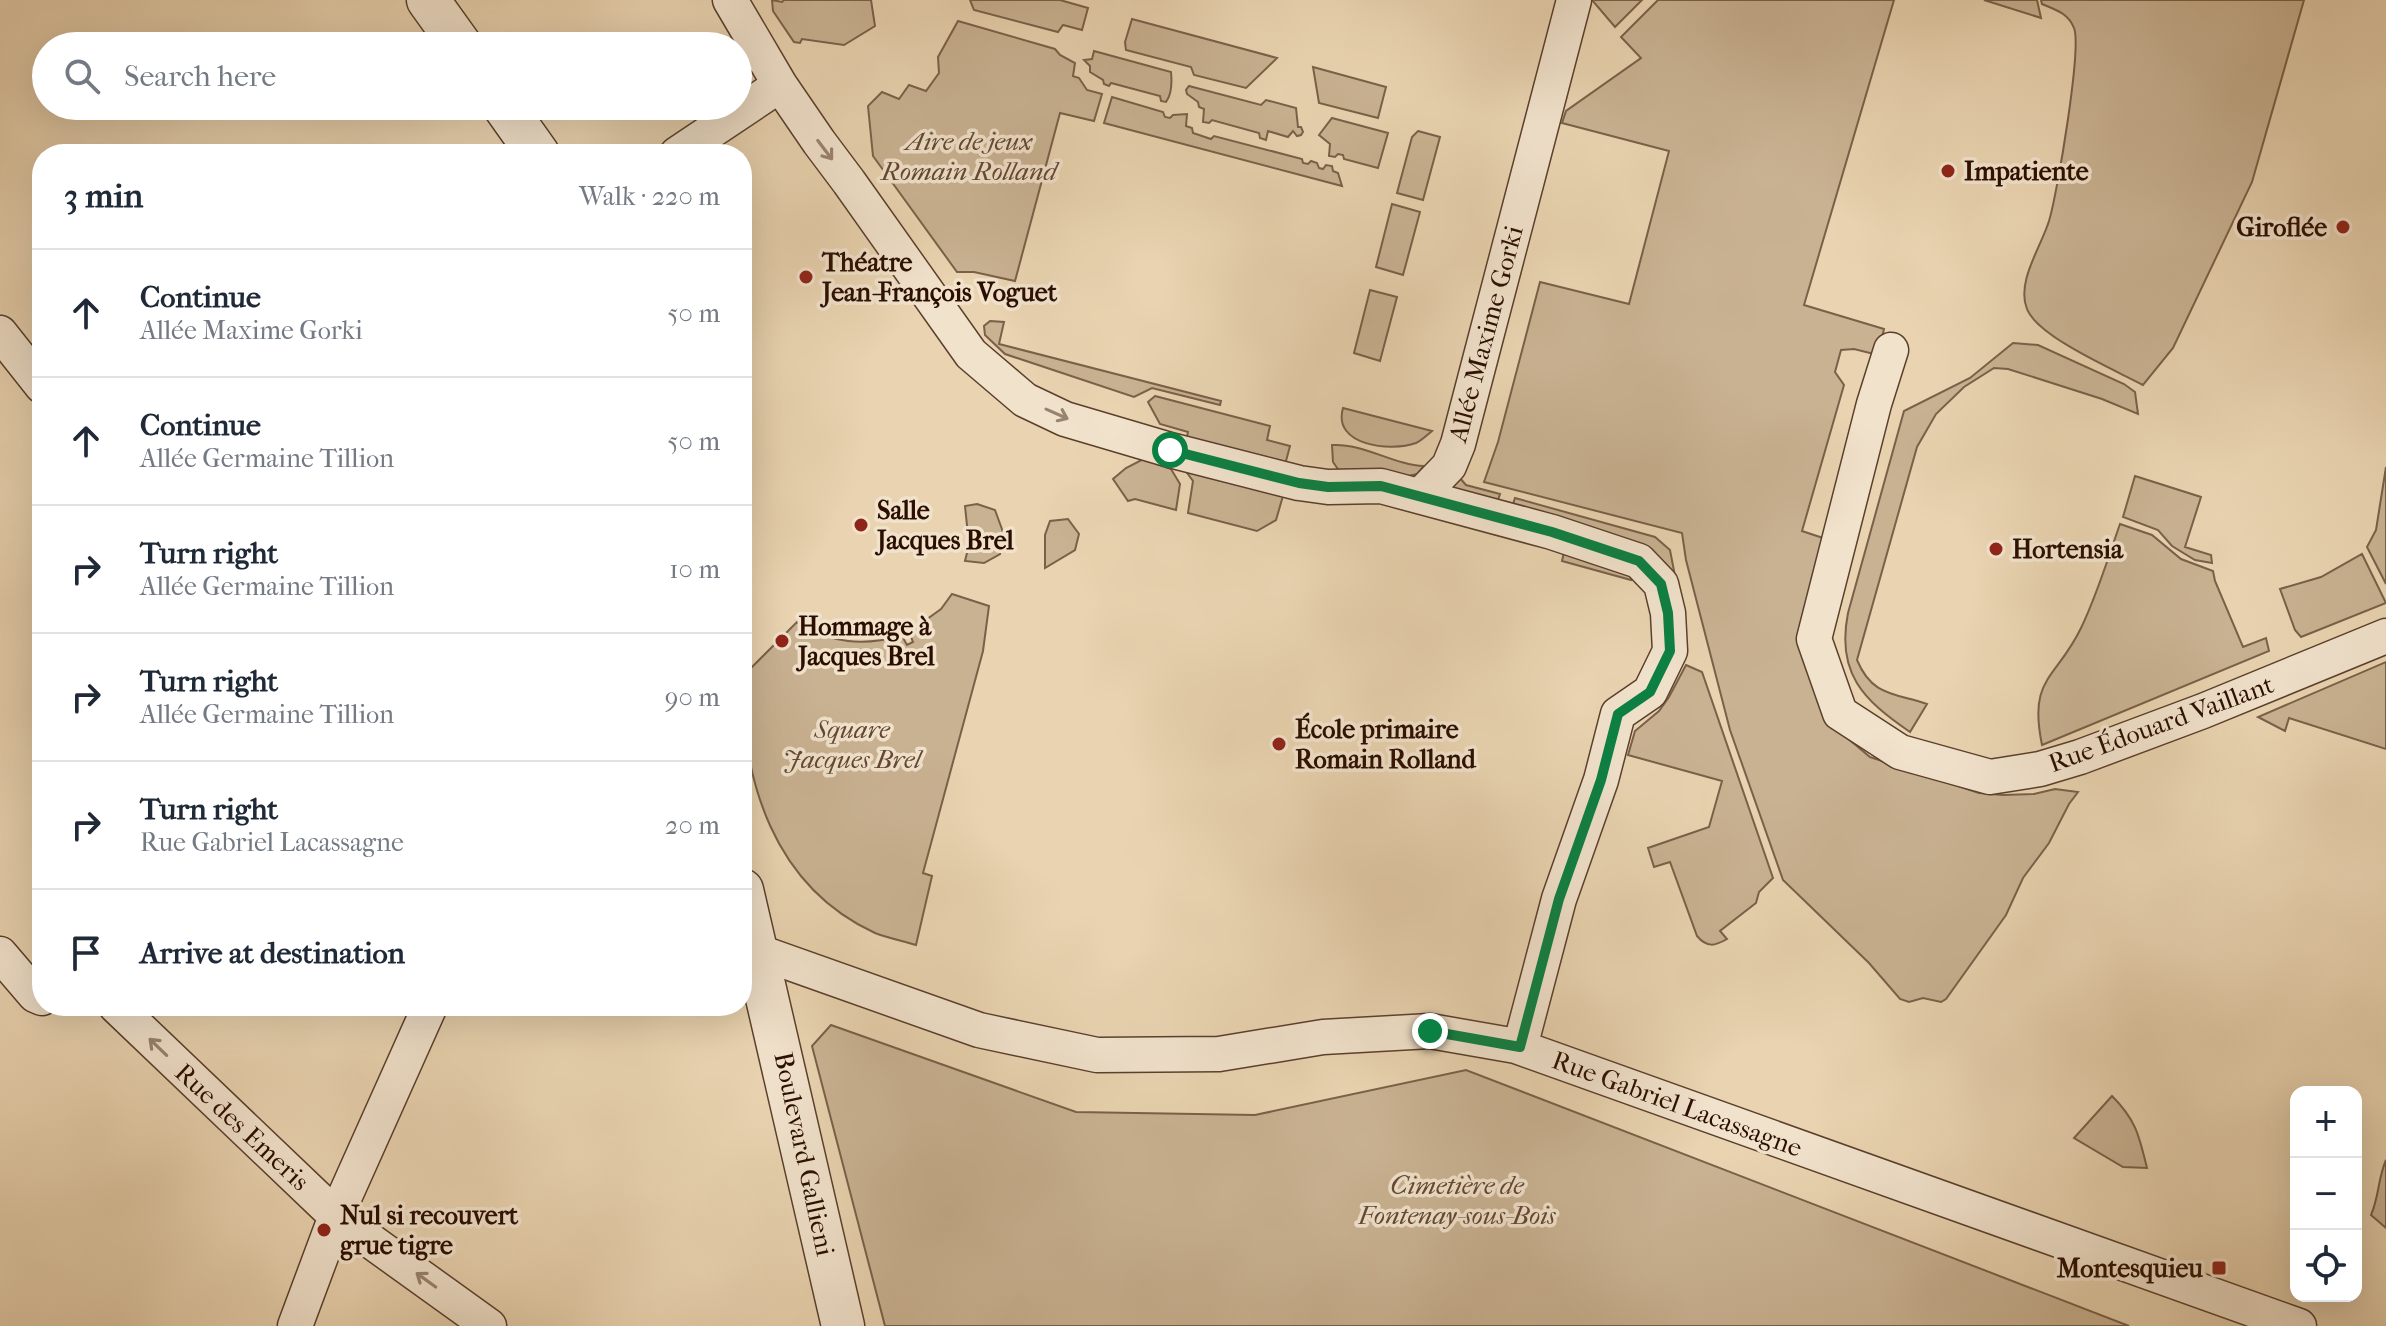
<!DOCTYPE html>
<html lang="en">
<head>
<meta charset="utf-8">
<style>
	:root { --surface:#fff; --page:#f6f6f7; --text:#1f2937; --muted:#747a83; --line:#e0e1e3 }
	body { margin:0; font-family:"IM FELL French Canon",serif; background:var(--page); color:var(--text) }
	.controls { position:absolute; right:24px; bottom:24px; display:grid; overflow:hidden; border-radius:16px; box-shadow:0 8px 32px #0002 }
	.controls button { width:72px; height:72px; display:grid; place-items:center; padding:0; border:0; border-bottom:2px solid var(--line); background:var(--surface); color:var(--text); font:40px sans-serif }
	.stop { position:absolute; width:24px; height:24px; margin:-18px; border:6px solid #0b8043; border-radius:50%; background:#fff }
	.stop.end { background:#0b8043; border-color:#fff; box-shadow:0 2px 8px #0008 }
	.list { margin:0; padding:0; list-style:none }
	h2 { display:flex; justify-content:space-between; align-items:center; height:104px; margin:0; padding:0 32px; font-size:34px }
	h2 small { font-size:26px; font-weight:400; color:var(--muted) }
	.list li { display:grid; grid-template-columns:52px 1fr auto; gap:24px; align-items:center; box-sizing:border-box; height:128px; padding:0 32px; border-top:2px solid var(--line) }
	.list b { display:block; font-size:30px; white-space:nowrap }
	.list p { margin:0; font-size:26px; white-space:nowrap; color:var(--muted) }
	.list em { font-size:26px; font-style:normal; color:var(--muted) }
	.icon { flex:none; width:44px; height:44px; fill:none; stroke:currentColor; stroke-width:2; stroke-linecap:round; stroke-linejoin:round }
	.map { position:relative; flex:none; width:2386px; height:1326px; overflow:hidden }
	.search { position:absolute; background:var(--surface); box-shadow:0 8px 32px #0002; left:32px; top:32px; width:720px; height:88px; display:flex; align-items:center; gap:20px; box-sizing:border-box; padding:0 28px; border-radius:44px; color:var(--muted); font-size:30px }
	.panel { position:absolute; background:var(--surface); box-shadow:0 8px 32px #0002; left:32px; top:144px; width:720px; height:872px; border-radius:32px }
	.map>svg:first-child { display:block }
</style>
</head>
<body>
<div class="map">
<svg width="2386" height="1326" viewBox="0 0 2386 1326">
	<rect width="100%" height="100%" fill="#e9d3b0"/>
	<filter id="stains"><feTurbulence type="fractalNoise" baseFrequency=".0025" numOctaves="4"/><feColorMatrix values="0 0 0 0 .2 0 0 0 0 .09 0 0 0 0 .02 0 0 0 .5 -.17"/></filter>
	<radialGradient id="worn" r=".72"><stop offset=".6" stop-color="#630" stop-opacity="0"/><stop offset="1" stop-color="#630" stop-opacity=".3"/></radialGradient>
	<!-- green -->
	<path fill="#c9b292" stroke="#7a6049" stroke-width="2" d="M772 0 782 2 784 0H871L875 26 844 45 802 39 800 43 794 42 773 11Z
		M970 0H1060L1088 8 1082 30 1063 25 1058 32 974 10Z
		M1592 0H1642L1615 27Z
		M1658 0H1894L1804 305 1884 329 1878 355 1854 349 1841 350 1835 372 1844 385 1802 531 1826 539 1807 609 1846 737 1870 757 1979 793 2003 795 2034 794 2055 789 2078 792 2069 804 2049 843 2023 878 2006 915 1946 999 1941 1002 1923 998 1909 1002 1900 999 1869 963 1783 880 1730 730 1686 560 1682 533 1484 482 1498 442 1540 282 1629 304 1669 151 1562 123 1566 111 1641 58 1621 37Z
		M1984 0H2037L2041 18Z
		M2041 0H2304L2252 182 2173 348 2143 385C2115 370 2038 337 2027 309 2016 282 2041 247 2049 221 2057 195 2082 48 2074 28 2068 13 2056 10 2042 4Z
		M1132 19 1277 58 1246 88 1194 75 1191 67 1126 50 1125 42Z
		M958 21 1055 49 1060 55 1075 63 1073 76 1079 78 1087 90 1102 94 1094 121 1060 113 1015 281 974 272H957L873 156 868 106 882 92 899 99 909 85 926 91 939 73 938 57Z
		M1094 51 1171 72C1172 82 1172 94 1166 102L1161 101 1160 96 1111 83 1109 86 1104 84 1103 80 1090 72V66L1084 60 1092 59Z
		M1313 67 1386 87 1378 118 1319 103Z
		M1189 86 1261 105 1266 100 1296 108 1298 127H1301L1303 132 1301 135 1297 136 1293 131 1288 137 1268 131 1266 140 1260 138 1259 133 1212 120 1209 123 1203 122 1204 109 1199 107 1198 102 1187 94 1186 90Z
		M1112 97 1163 112 1165 117 1170 118 1173 115 1187 114 1186 126 1192 128 1193 133 1211 139 1214 136 1302 159 1303 163 1308 164 1311 161 1317 163 1319 168 1323 169 1326 165 1332 166 1333 171 1338 173 1342 186 1104 123Z
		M1332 118 1388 133 1378 168 1344 159 1343 155 1338 154 1335 157 1329 156 1330 144 1319 135Z
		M1418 131 1440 137 1423 200 1397 193 1412 137Z
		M1392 204 1420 212 1403 275 1376 267Z
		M1370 290 1397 297 1380 361 1354 353Z
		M990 321 1004 322 999 344 1221 401 1220 405 1152 388 1134 397 1005 354 985 335 984 326Z
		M2013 343 2038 345 2124 384 2135 392 2138 414 2102 399 2008 369 1994 368 1964 387 1936 414 1917 447 1857 660C1872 696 1894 693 1927 704L1910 732C1863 700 1836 673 1848 613L1904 411 1970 378Z
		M1155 396 1270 426 1267 440 1290 446 1286 461 1281 467 1186 441 1188 432 1160 424 1148 402Z
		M1343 408 1432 431C1427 435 1421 441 1416 443 1391 452 1332 446 1343 408Z
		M1332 445C1363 443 1394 465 1424 466L1417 474 1408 476 1342 475 1333 462Z
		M1153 454 1159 455 1157 464 1171 469 1180 484 1176 510 1135 499 1128 501 1113 479 1126 468Z
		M1182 466 1285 489 1276 520 1257 531 1188 513 1193 481Z
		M2386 467V584L2367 547 2376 530Z
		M1452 469 1466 485 1500 494 1496 506 1454 488 1451 482Z
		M2135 476 2201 497 2185 547 2211 555 2212 563 2195 560 2172 546 2158 530 2123 517Z
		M1515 498 1655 537 1670 550 1675 576 1511 510Z
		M977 504 995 510 1003 532 1000 554 984 563 965 561 969 545 965 506Z
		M1068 519 1079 534 1075 550 1045 568V535L1050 521Z
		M2120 524 2152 535 2181 559 2213 571 2215 581 2243 647 2266 638 2269 651 2042 745C2028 677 2056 680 2081 628 2097 595 2108 558 2120 524Z
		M1566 543 1633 576 1631 580 1562 561Z
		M2362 554 2386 603 2301 637 2295 630 2280 589 2321 577Z
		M952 594 989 606 983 651 923 873 932 876 916 945C903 941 888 938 875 933 773 886 742 780 742 677L797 622C832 644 863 646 902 636L907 645 913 642 909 632 941 609Z
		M2386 662V749L2289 718 2285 731 2258 717Z
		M1686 665 1702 672 1773 878 1759 892 1756 903 1720 931 1727 939C1715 946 1707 948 1697 936L1670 862 1654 867 1648 848 1709 827 1722 781 1628 755 1635 731 1659 711 1669 697Z
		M831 1025 1076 1112 1255 1115 1466 1070 2129 1326H885L812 1046Z
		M2112 1096C2136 1120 2139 1135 2147 1168L2123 1167 2074 1138Z
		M2386 1160V1228L2371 1215C2379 1197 2378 1178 2386 1160Z"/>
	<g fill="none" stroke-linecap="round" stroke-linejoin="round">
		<defs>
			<path id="minor" d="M730 0 780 85 819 142 849 182 971 354 1025 400 1065 419 1170 450 1299 483 1328 487 1381 486 1552 532 1639 561 1661 584 1668 613 1670 651 1650 692 1618 714 1601 780 1559 899 1520 1047
				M677 154 780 85
				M0 333 42 386
				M1891 350 1874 404 1814 639 1840 713 1900 752 1990 777 2040 769 2080 757 2203 711 2386 636
				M1420 496 1449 466 1458 444 1574 0
				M742 946 979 1030 1097 1055 1219 1054 1323 1037 1430 1031 1516 1046 2299 1326
				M0 954 35 995 42 998
				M116 1006 336 1216 489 1326
				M295 1326 336 1216 430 1006"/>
			<path id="tertiary" d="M428 0 461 46
				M504 106 538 154
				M742 890 843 1326"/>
		</defs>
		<!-- minor casing -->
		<use href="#minor" stroke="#5a3f2c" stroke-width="37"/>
		<!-- tertiary casing -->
		<use href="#tertiary" stroke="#5a3f2c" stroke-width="45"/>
		<!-- minor -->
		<use href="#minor" stroke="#f1e2cc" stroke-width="34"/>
		<!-- tertiary -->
		<use href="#tertiary" stroke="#f1e2cc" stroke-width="42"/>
	</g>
	<!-- one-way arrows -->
	<defs><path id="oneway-shaft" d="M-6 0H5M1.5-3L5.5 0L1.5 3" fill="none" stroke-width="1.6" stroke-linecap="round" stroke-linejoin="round" transform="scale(2)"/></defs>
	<g stroke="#988370">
		<use href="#oneway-shaft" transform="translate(825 150) rotate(53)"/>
		<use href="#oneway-shaft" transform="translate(1057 414) rotate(24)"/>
		<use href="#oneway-shaft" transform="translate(158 1047) rotate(-136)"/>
		<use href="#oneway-shaft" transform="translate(426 1280) rotate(-144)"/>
	</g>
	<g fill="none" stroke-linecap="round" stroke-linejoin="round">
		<!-- route -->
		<path stroke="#0b8043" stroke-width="10" d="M1170 450 1299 483 1328 487 1381 486 1552 532 1639 561 1661 584 1668 613 1670 651 1650 692 1618 714 1601 780 1559 899 1520 1047 1430 1031"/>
	</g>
	<!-- markers -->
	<g fill="#8f2418" stroke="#f1e2cc" stroke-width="3">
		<circle cx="1948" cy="171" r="8"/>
		<circle cx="2343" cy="227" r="8"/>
		<circle cx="806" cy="277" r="8"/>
		<circle cx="861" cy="525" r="8"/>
		<circle cx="1996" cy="549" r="8"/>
		<circle cx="782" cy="641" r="8"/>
		<circle cx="1279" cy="744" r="8"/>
		<circle cx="324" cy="1230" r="8"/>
		<rect x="2211" y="1260" width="16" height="16" rx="4"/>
	</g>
	<g text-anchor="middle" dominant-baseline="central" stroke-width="7" stroke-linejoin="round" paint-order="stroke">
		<!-- park labels -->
		<g font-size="26" font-style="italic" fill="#624733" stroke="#f1e2cc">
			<text x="969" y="141">Aire de jeux<tspan x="969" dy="30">Romain Rolland</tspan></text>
			<text x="852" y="729">Square<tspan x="852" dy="30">Jacques Brel</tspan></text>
			<text x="1457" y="1185">Cimetière de<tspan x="1457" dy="30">Fontenay-sous-Bois</tspan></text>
		</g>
		<!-- poi labels -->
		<g font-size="26" font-weight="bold" fill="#2b0e00" stroke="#f1e2cc" text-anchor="start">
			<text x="1964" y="171">Impatiente</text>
			<text x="2327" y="227" text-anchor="end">Giroflée</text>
			<text x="822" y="262">Théatre<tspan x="822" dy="30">Jean-François Voguet</tspan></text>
			<text x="877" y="510">Salle<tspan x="877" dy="30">Jacques Brel</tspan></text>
			<text x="2012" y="549">Hortensia</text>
			<text x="798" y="626">Hommage à<tspan x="798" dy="30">Jacques Brel</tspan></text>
			<text x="1295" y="729">École primaire<tspan x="1295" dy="30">Romain Rolland</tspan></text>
			<text x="340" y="1215">Nul si recouvert<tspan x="340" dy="30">grue tigre</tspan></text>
			<text x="2203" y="1268" text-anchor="end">Montesquieu</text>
		</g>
		<!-- street labels -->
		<g font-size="26" fill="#2b0e00" stroke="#f1e2cc">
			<text transform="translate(1486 334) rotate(-75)">Allée Maxime Gorki</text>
			<text transform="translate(2161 724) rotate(-20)">Rue Édouard Vaillant</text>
			<text transform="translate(1677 1104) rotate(20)">Rue Gabriel Lacassagne</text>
			<text transform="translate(242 1127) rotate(43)">Rue des Emeris</text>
			<text transform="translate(804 1154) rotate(78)">Boulevard Gallieni</text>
		</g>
	</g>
	<rect width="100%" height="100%" filter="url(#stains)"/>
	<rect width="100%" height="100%" fill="url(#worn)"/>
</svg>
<div class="controls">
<button>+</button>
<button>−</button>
<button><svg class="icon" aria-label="locate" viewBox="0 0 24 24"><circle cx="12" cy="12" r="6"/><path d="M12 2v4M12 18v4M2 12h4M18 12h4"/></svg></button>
</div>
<div class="stop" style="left:1170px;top:450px"></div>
<div class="stop end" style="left:1430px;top:1031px"></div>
<div class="search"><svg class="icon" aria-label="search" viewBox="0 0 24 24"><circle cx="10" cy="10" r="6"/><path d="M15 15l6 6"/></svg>Search here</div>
<section class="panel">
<h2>3 min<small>Walk · 220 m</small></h2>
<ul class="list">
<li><svg class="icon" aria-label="ahead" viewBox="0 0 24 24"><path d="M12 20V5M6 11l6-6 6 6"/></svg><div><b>Continue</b><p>Allée Maxime Gorki</p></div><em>50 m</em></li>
<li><svg class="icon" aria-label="ahead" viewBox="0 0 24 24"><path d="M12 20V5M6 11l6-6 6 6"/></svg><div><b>Continue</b><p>Allée Germaine Tillion</p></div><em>50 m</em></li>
<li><svg class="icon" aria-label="right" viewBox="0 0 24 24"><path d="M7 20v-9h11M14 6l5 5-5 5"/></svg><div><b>Turn right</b><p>Allée Germaine Tillion</p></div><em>10 m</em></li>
<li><svg class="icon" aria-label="right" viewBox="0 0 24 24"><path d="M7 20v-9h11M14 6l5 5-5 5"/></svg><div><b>Turn right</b><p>Allée Germaine Tillion</p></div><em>90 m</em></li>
<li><svg class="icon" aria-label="right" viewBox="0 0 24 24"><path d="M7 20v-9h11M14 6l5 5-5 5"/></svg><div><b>Turn right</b><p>Rue Gabriel Lacassagne</p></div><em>20 m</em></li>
<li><svg class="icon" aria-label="arrive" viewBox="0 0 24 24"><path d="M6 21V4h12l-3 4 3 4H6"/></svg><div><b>Arrive at destination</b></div></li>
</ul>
</section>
</div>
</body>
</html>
